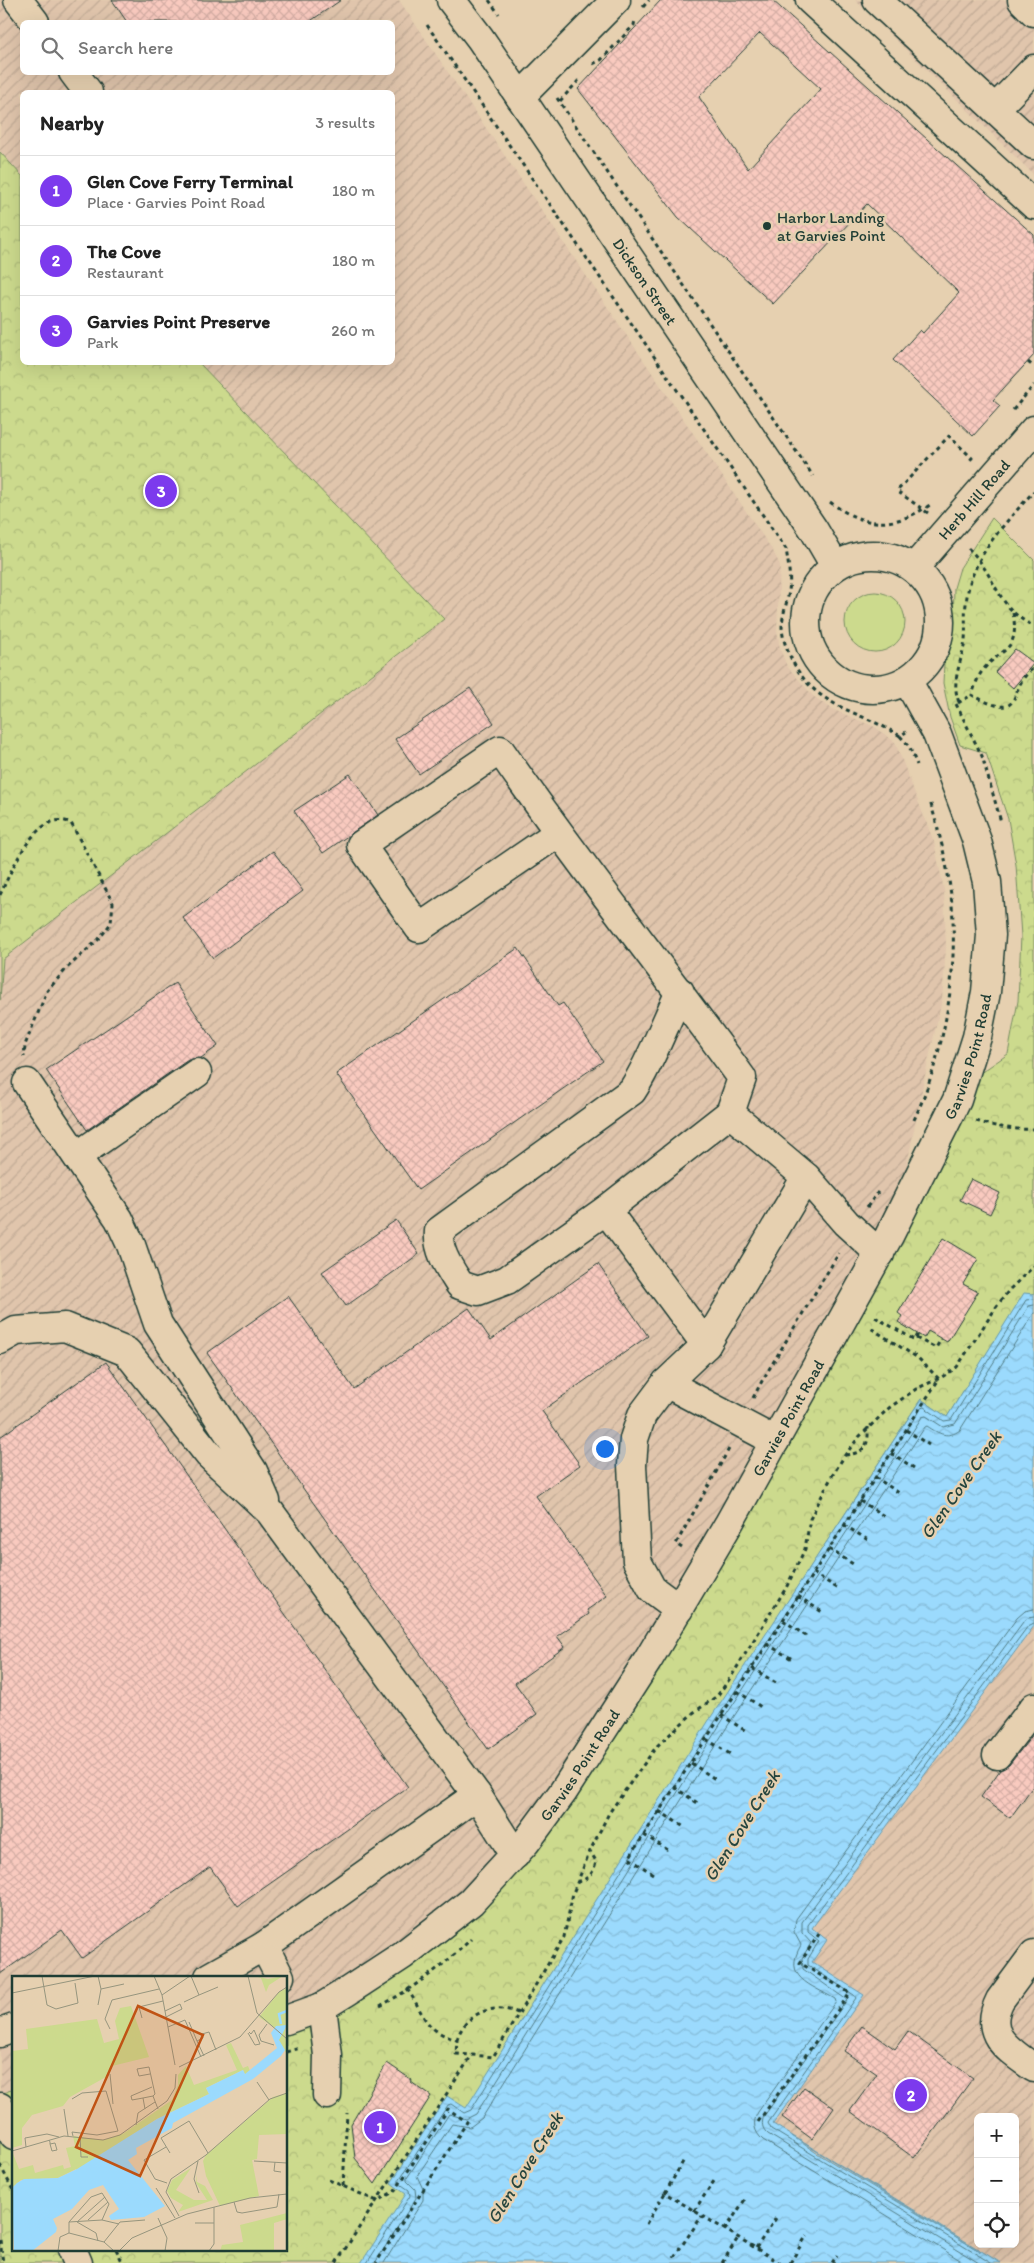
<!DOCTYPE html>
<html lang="en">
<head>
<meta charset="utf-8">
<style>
	:root { --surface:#fff; --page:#f6f6f6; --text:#222; --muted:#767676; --line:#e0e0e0; --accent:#7c3aed }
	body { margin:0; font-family:Itim,sans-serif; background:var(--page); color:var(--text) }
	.controls { position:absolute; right:15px; bottom:15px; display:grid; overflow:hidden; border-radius:8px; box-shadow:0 5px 20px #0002 }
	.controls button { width:45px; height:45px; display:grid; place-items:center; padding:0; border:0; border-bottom:1px solid var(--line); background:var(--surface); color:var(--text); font:25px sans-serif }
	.you { position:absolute; left:604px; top:1448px; width:18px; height:18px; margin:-12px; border:4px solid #fff; border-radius:50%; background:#1a73e8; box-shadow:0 0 0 8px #1a73e833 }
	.badge { display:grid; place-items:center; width:32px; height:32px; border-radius:50%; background:var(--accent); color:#fff; font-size:16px; font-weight:700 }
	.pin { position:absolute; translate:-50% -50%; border:2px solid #fff; box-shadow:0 1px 5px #0006 }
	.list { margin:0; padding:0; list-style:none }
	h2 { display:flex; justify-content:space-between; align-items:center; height:65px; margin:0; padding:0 20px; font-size:21px }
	h2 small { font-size:16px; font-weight:400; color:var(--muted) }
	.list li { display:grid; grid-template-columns:32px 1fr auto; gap:15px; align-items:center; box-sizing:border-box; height:70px; padding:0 20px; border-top:1px solid var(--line) }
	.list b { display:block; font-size:19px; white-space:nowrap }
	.list p { margin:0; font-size:16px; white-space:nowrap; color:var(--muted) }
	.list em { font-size:16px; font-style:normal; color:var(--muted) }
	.icon { flex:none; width:28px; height:28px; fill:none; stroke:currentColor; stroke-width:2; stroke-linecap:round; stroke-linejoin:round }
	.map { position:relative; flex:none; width:1034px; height:2263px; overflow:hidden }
	.search { position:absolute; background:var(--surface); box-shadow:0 5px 20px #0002; left:20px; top:20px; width:375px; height:55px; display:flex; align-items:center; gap:12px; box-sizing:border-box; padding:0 18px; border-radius:8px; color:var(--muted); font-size:19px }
	.panel { position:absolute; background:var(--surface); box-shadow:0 5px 20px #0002; left:20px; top:90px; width:375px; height:275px; border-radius:8px }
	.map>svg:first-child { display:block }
</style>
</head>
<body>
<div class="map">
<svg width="1034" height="2263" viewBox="0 0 1034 2263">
	<defs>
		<pattern id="industrial-furrows" width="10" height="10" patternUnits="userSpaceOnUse" patternTransform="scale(1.25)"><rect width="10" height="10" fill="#e0c5ac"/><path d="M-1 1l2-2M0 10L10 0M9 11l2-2" fill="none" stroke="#c0aa95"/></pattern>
		<pattern id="park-crowns" width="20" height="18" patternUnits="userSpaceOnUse" patternTransform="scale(1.25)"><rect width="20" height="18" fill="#ccda8d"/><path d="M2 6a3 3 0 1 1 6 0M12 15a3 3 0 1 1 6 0" fill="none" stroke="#afbc7a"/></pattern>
		<pattern id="water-waves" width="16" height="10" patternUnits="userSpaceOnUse" patternTransform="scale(1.25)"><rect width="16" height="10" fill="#9bdafd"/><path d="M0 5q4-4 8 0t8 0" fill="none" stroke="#85bcd9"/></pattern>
		<pattern id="building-cross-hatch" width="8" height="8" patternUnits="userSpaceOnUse" patternTransform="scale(1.25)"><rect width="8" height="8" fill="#f9cabf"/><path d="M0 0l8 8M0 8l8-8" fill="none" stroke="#d5aea5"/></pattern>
	</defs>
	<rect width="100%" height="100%" fill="#e6d0b0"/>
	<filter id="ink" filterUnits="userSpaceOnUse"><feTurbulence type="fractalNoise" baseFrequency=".02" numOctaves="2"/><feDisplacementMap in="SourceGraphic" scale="10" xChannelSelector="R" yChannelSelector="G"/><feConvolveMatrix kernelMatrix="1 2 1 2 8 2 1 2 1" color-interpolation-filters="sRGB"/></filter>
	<g filter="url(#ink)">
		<!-- industrial -->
		<path fill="url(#industrial-furrows)" fill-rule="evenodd" d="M0 0H399L773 551 780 565 777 630 780 649 787 666 813 696 834 710 875 727 895 742 934 842 944 890 946 948 942 1000 924 1080 891 1245 561 1791 448 1918 286 2015V1977H14V2089L0 2094V1000L3 959 444 619 199 363 392 362V92H22V176L0 152ZM22 22H392V72H22Z
			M855 0H1034V175Z
			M1034 1626V2263H999L815 2152 773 2124 861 1997 811 1962 812 1928ZM978 2117H1015V2244H978Z"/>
		<!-- grass -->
		<path fill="#ccda8d" stroke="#768c60" d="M845 622a30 30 0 1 1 60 0a30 30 0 1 1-60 0Z"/>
		<!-- park -->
		<path fill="url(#park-crowns)" stroke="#768c60" d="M0 152 22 176V362L199 363 444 619 3 959 0 1000Z
			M992 518 1034 560V1294H1024L947 1417 921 1399C732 1683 549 1970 374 2263H0V2094L14 2089V2249H286V2015L448 1918 561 1791 976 1076 1008 1054 1018 1001 1021 936 1016 865 1008 819 986 753 960 745 950 717 943 683 944 664 953 626 954 588 960 568Z"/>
		<!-- water -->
		<path fill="url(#water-waves)" stroke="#699bad" fill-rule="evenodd" d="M1024 1293 1034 1294V1626L812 1928 827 1940 812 1962 864 1995 773 2124 1001 2263H361L406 2194 391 2183 447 2096 466 2108 711 1717 921 1399 947 1417ZM792 2136 981 2252 815 2152Z"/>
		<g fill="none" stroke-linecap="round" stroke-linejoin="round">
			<!-- shore -->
			<path stroke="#517c84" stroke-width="1" d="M367 2263 410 2196 409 2190 399 2183V2180L448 2105 451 2104 464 2113 471 2110 716 1720 921 1408 924 1407 944 1421 951 1420 1026 1300 1034 1299
				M375 2263 416 2198 415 2189 407 2181V2178L449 2114 466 2119 476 2114 721 1723 922 1417 926 1416 943 1427 955 1424 1029 1306 1034 1305
				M384 2263 423 2200V2189L417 2176 452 2124 470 2127 482 2118 727 1727 925 1427 927 1426C939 1434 948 1439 960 1430L1034 1313
				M965 2263 763 2140C754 2132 752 2122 758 2112L836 2002 835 1999C810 1984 782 1978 801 1945L794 1932 796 1919 1017 1618 1025 1611 1034 1609
				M979 2263 768 2134C762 2129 761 2123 764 2116L847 2000 803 1969 802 1958 811 1943 802 1933V1922L1023 1622 1028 1618 1034 1617
				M991 2263 771 2129 768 2123 856 1998 854 1995 808 1965V1959L819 1941 808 1932V1925L1028 1626 1034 1623"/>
		</g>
		<!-- building -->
		<path fill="url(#building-cross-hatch)" stroke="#1f3d34" fill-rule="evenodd" d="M112 0H341L309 22H127Z
			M661 0H772L1034 235V355L993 400 1000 406 973 436 893 360 920 330 923 333 959 293 867 204 773 304 678 217 578 89ZM760 33 821 89 748 169 699 97Z
			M1015 649 1034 663 1013 688 995 672Z
			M470 688 494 723 419 774 395 739Z
			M350 774 378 815 323 853 294 811Z
			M273 851 303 891 213 958 183 918Z
			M518 948 558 1006 563 1003 603 1061 418 1190 336 1074Z
			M175 983 218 1046 201 1058 188 1060 87 1130 46 1070Z
			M971 1179 1000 1193 990 1214 960 1200Z
			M396 1220 419 1254 346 1306 322 1272Z
			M943 1238 978 1259 963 1284 978 1292 947 1342 928 1331 924 1338 898 1322 902 1316 898 1313Z
			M598 1264 648 1336 542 1411 580 1465 536 1496 607 1596 587 1610 589 1614 557 1636 565 1647 515 1683 537 1714 488 1749 207 1353 288 1296 354 1389 469 1308 491 1340Z
			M106 1362 408 1787 238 1906 210 1867 82 1958 62 1930 0 1974V1437Z
			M1034 1733V1785L1010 1818 981 1797 1000 1770 1009 1765Z
			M862 2026 895 2049 908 2031 973 2078 914 2158 850 2111 877 2074 844 2051Z
			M387 2063 412 2080 411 2082 431 2096 375 2184 355 2158 351 2124Z
			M804 2087 834 2108 812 2139 782 2117Z"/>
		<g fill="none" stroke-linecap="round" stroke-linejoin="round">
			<defs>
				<g id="minor">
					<path d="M18 0 35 22"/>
					<path id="s1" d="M451 0 480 38 814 530 835 566"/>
					<path d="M810 0 1034 205"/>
					<path d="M877 0 995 109"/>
					<path d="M1022 0 1034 12"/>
					<path d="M1034 69 995 109 1034 145"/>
					<path d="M73 72 88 92"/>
					<path d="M520 97 616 0"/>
					<circle cx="873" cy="622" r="67"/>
					<path id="s2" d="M914 568 1034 430"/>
					<path d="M558 833 419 928 361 845 500 750C577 862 662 967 742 1078L730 1113"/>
					<path d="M27 1083 119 1219 131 1245 158 1324 253 1471 266 1501"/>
					<path d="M77 1156 197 1073"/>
					<path d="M606 1210 507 1280 478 1291 460 1285C450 1269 437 1251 439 1231L632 1091C652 1060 664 1025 680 992"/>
					<path d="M0 1340 16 1331 65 1327 127 1352 209 1455 270 1512 477 1795 264 1946 209 1977"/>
					<path d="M706 1345 606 1210 730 1113 806 1177 846 1223 880 1254"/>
					<path d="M666 1383 775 1441"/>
					<path d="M679 1609 652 1589 637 1561 632 1465 634 1439 642 1415 666 1383 706 1345 806 1177"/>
					<path d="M997 1755 1034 1707"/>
					<path d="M477 1795 515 1855"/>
					<path d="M264 1946 280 1977"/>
					<path d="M1034 1954 1000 2000C982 2035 1009 2050 1034 2068"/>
					<path d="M322 2007 328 2055 327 2095"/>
					<path id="s3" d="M286 2020 322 2007 348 1991 403 1955 471 1902 526 1842 563 1792 648 1660 728 1525 889 1236 957 1100 977 1037 986 992 991 935 987 882 977 841 937 734 907 680"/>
					<path d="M0 2033 14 2028"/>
					<path d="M0 2107 14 2135"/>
					<path d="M72 2249 78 2263"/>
				</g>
			</defs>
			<!-- minor casing -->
			<use href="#minor" stroke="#1f3d34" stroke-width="31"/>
			<!-- path -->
			<path stroke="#1f3d34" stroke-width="3" stroke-dasharray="4 4" stroke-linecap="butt" d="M489 0 499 14
				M643 7 649 0
				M427 25 786 549C788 562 791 578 789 591 787 603 783 613 782 625 782 637 786 648 791 658 815 709 858 709 900 736L906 732
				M593 64 601 60 634 25 635 20
				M557 98 813 476
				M560 101 579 80
				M1028 362 1034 367
				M1013 410 1034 385
				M830 502C864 528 893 529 930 505
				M928 513 897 491 949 436 972 458 970 460
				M968 548C996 574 996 609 1034 626
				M1013 613C1020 653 1001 647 983 670 977 677 975 687 972 695 1029 725 1004 688 1034 668
				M959 702C951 683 960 666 964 646 967 632 964 618 966 604 970 557 1005 524 1034 491
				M958 703 972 695
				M956 704 982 756 1001 822
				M900 736 909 746 917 765
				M0 895C11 871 37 807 71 823L113 903 111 923 99 939 68 967 47 991 25 1045 24 1057
				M914 1120C944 1054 958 977 952 905 949 870 940 835 930 801
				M976 1121C996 1127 1014 1130 1034 1129
				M867 1207 878 1192
				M875 1317 915 1340 918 1334
				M916 1338 936 1348 941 1339
				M753 1398 762 1381 839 1253
				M906 1430 929 1445
				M891 1453 914 1468
				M845 1455C865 1453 869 1446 868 1427
				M875 1477 899 1493
				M860 1501 884 1516
				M844 1525 868 1540
				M682 1548 676 1544 730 1447
				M829 1549 853 1564
				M813 1573 837 1588
				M798 1596 822 1612
				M783 1620 806 1636
				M767 1644 792 1659
				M752 1668 776 1683
				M737 1691 761 1707
				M721 1715 746 1731
				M706 1739 730 1754
				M691 1763 715 1779
				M674 1787 699 1804
				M659 1811 684 1827
				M644 1835 668 1850
				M653 1874 629 1858 939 1379 918 1358 869 1327
				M577 1882C589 1879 594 1873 596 1861L590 1851
				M407 1989C426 2015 421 2029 457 2040L456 2054 471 2055
				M380 2006C412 1989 445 1965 471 1939
				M457 2040C464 2013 496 2001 520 2014
				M286 2052 300 2048
				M758 2122 850 1993 800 1963 819 1934
				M0 2165 14 2192
				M329 2180 377 2201 395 2191 448 2109 467 2122 376 2263
				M343 2186 347 2113
				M665 2193 684 2160
				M694 2211 716 2178
				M646 2224 665 2193 780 2263
				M725 2230 746 2198
				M0 2240 3 2263
				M756 2248 776 2218
				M116 2249 123 2263
				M674 2257 702 2216
				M336 2263 472 2055 493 2057 564 1937 573 1893 590 1851 609 1813 656 1747 693 1713 717 1696 731 1677 786 1588 805 1549 810 1519 832 1476 845 1455 859 1437 889 1408 916 1389 942 1377 957 1367 997 1306 1009 1290 1034 1266
				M722 2263 738 2238
				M790 2263 807 2235
				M832 2263 837 2255"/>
			<!-- minor -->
			<use href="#minor" stroke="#e6d0b0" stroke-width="28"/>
		</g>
	</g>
	<!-- markers -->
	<circle fill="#1f3d34" stroke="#e6d0b0" stroke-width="2" cx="767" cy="226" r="5"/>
	<g text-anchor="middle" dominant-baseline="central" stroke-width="5" stroke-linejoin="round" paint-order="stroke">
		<!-- poi labels -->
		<g font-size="16" fill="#1f3d34" stroke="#e6d0b0" text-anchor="start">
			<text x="777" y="217">Harbor Landing<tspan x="777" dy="18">at Garvies Point</tspan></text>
		</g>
		<!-- street labels -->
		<g font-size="16" fill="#1f3d34" stroke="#e6d0b0">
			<text stroke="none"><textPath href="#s1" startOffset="342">Dickson Street</textPath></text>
			<text stroke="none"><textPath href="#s2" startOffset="91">Herb Hill Road</textPath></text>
			<text stroke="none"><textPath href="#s3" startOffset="1206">Garvies Point Road</textPath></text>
			<text stroke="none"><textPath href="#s3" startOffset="801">Garvies Point Road</textPath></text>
			<text stroke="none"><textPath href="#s3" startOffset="396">Garvies Point Road</textPath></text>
		</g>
		<!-- water labels -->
		<g font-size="18" font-style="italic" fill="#25453e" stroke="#e6d0b0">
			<text transform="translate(961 1485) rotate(-55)">Glen Cove Creek</text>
			<text transform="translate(742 1826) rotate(-58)">Glen Cove Creek</text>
			<text transform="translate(525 2168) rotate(-58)">Glen Cove Creek</text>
		</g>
	</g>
	<!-- overview -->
	<g transform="translate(12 1976)">
		<rect width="275" height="275" fill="#e6d0b0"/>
		<path d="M243 0 256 3 271 0 257 9 254 16 249 2ZM179 192 164 214 182 224H195L184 207 185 198V206L193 210 201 224 166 236 171 229 159 222 155 215 160 204ZM275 237V243L262 247V274L208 275 210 269 231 266 228 249Z" fill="#ccda8d"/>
		<path d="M275 12 273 59 275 78 267 66V55L247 41 267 16ZM119 30 137 81 100 90 94 101 58 121 51 130 20 139 10 152V169L0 172V75L16 73 14 53 85 43 92 67 107 63 103 45 108 32ZM219 67 231 92 236 90 238 95 233 99 231 94 194 112 197 118 145 143 65 195 64 193 46 202 9 204 0 212V175L7 193 21 189 23 197 51 189 52 193 59 191 54 172 63 170 61 160 91 164 112 157 160 124 166 109V99L174 90 182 109 225 94 214 69ZM275 117V158L247 159 245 183 240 184 247 220 208 230 194 200 191 185 194 179 261 121Z" fill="#ccda8d"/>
		<path d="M275 49 267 64 273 74 269 80 241 103 161 147 160 152 124 172 125 178 116 184 153 230 132 241 99 244 97 240 107 233 91 209 77 214 60 233 41 243 45 252 44 256 20 275H2L0 212 5 207 12 203 46 202 65 193 145 143 197 118 194 112 231 94 233 98 265 72 259 57 264 50Z" fill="#9bdafd"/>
		<path fill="none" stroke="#9bdafd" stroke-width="2.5" d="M269 48 267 38 275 35"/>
		<path fill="none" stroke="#96957e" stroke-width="1" d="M30 0 35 29 44 33 66 27 63 7M142 0 150 19 163 89M179 0 187 19 206 11M236 0 245 37 275 63M89 13 112 8M0 17 83 0M150 19 178 0M172 26 187 19M86 29 89 13 86 0M153 35 168 28 170 33 154 41M130 42 127 31 151 25M177 46 185 65M255 48 247 59 249 65 262 69M156 51 173 44 189 81M98 53 93 43 100 24 147 13M236 57 243 69 248 68 242 54 239 58 237 56M192 80 185 65 191 62 190 58 197 56 204 74M167 91 228 61 267 16 275 11M98 98 101 128M138 98 127 100 125 93 137 91 143 118 141 120M245 106 257 124M131 122 120 124 119 120 140 111M60 123 70 117 94 115 106 155 85 159 60 156 61 160M52 133 56 160M133 133 131 122 141 120 146 133M124 149 126 137 143 126M68 160 69 181H76M37 164 38 166V168L40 175 45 174 43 167 38 168M14 171 13 162 35 158 47 161M154 171 132 184 143 203 155 207M0 175 52 160 91 164 108 159 155 125 163 112 164 98M158 177 149 162 177 145 196 177M186 185 182 203 187 217M242 185 275 187M263 186 262 195 269 196M144 212 163 242M222 226 225 236 230 237 265 231 267 218M167 240 154 216 159 203 194 179 258 123 275 117M146 242 155 262 153 275M76 244 96 226M90 244 107 248M183 247H202M57 257V246L79 221 90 217 97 228 90 244 57 246M86 265 84 257 65 246 93 221M92 266 108 246 133 244M46 275 48 261 57 257 92 266 102 275M107 275 120 262 175 238 238 222 275 218M197 275 202 268V231"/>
		<path fill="#c05314" fill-opacity="0.15" stroke="#c05314" stroke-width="2.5" d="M126 30 191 59 128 200 64 171Z"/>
		<rect width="275" height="275" fill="none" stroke="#1f3d34" stroke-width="2.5"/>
	</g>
</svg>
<div class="controls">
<button>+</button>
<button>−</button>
<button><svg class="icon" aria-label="locate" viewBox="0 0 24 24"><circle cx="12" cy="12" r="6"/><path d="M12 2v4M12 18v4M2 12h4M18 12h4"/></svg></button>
</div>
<div class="you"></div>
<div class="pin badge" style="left:380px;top:2127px">1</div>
<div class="pin badge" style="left:911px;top:2095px">2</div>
<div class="pin badge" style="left:161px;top:491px">3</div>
<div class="search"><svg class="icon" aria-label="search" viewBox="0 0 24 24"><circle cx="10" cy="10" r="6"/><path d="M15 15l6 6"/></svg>Search here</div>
<section class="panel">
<h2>Nearby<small>3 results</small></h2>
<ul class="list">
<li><span class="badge">1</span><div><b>Glen Cove Ferry Terminal</b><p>Place · Garvies Point Road</p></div><em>180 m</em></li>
<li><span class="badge">2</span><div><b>The Cove</b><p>Restaurant</p></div><em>180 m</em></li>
<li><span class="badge">3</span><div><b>Garvies Point Preserve</b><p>Park</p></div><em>260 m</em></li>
</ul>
</section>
</div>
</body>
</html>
